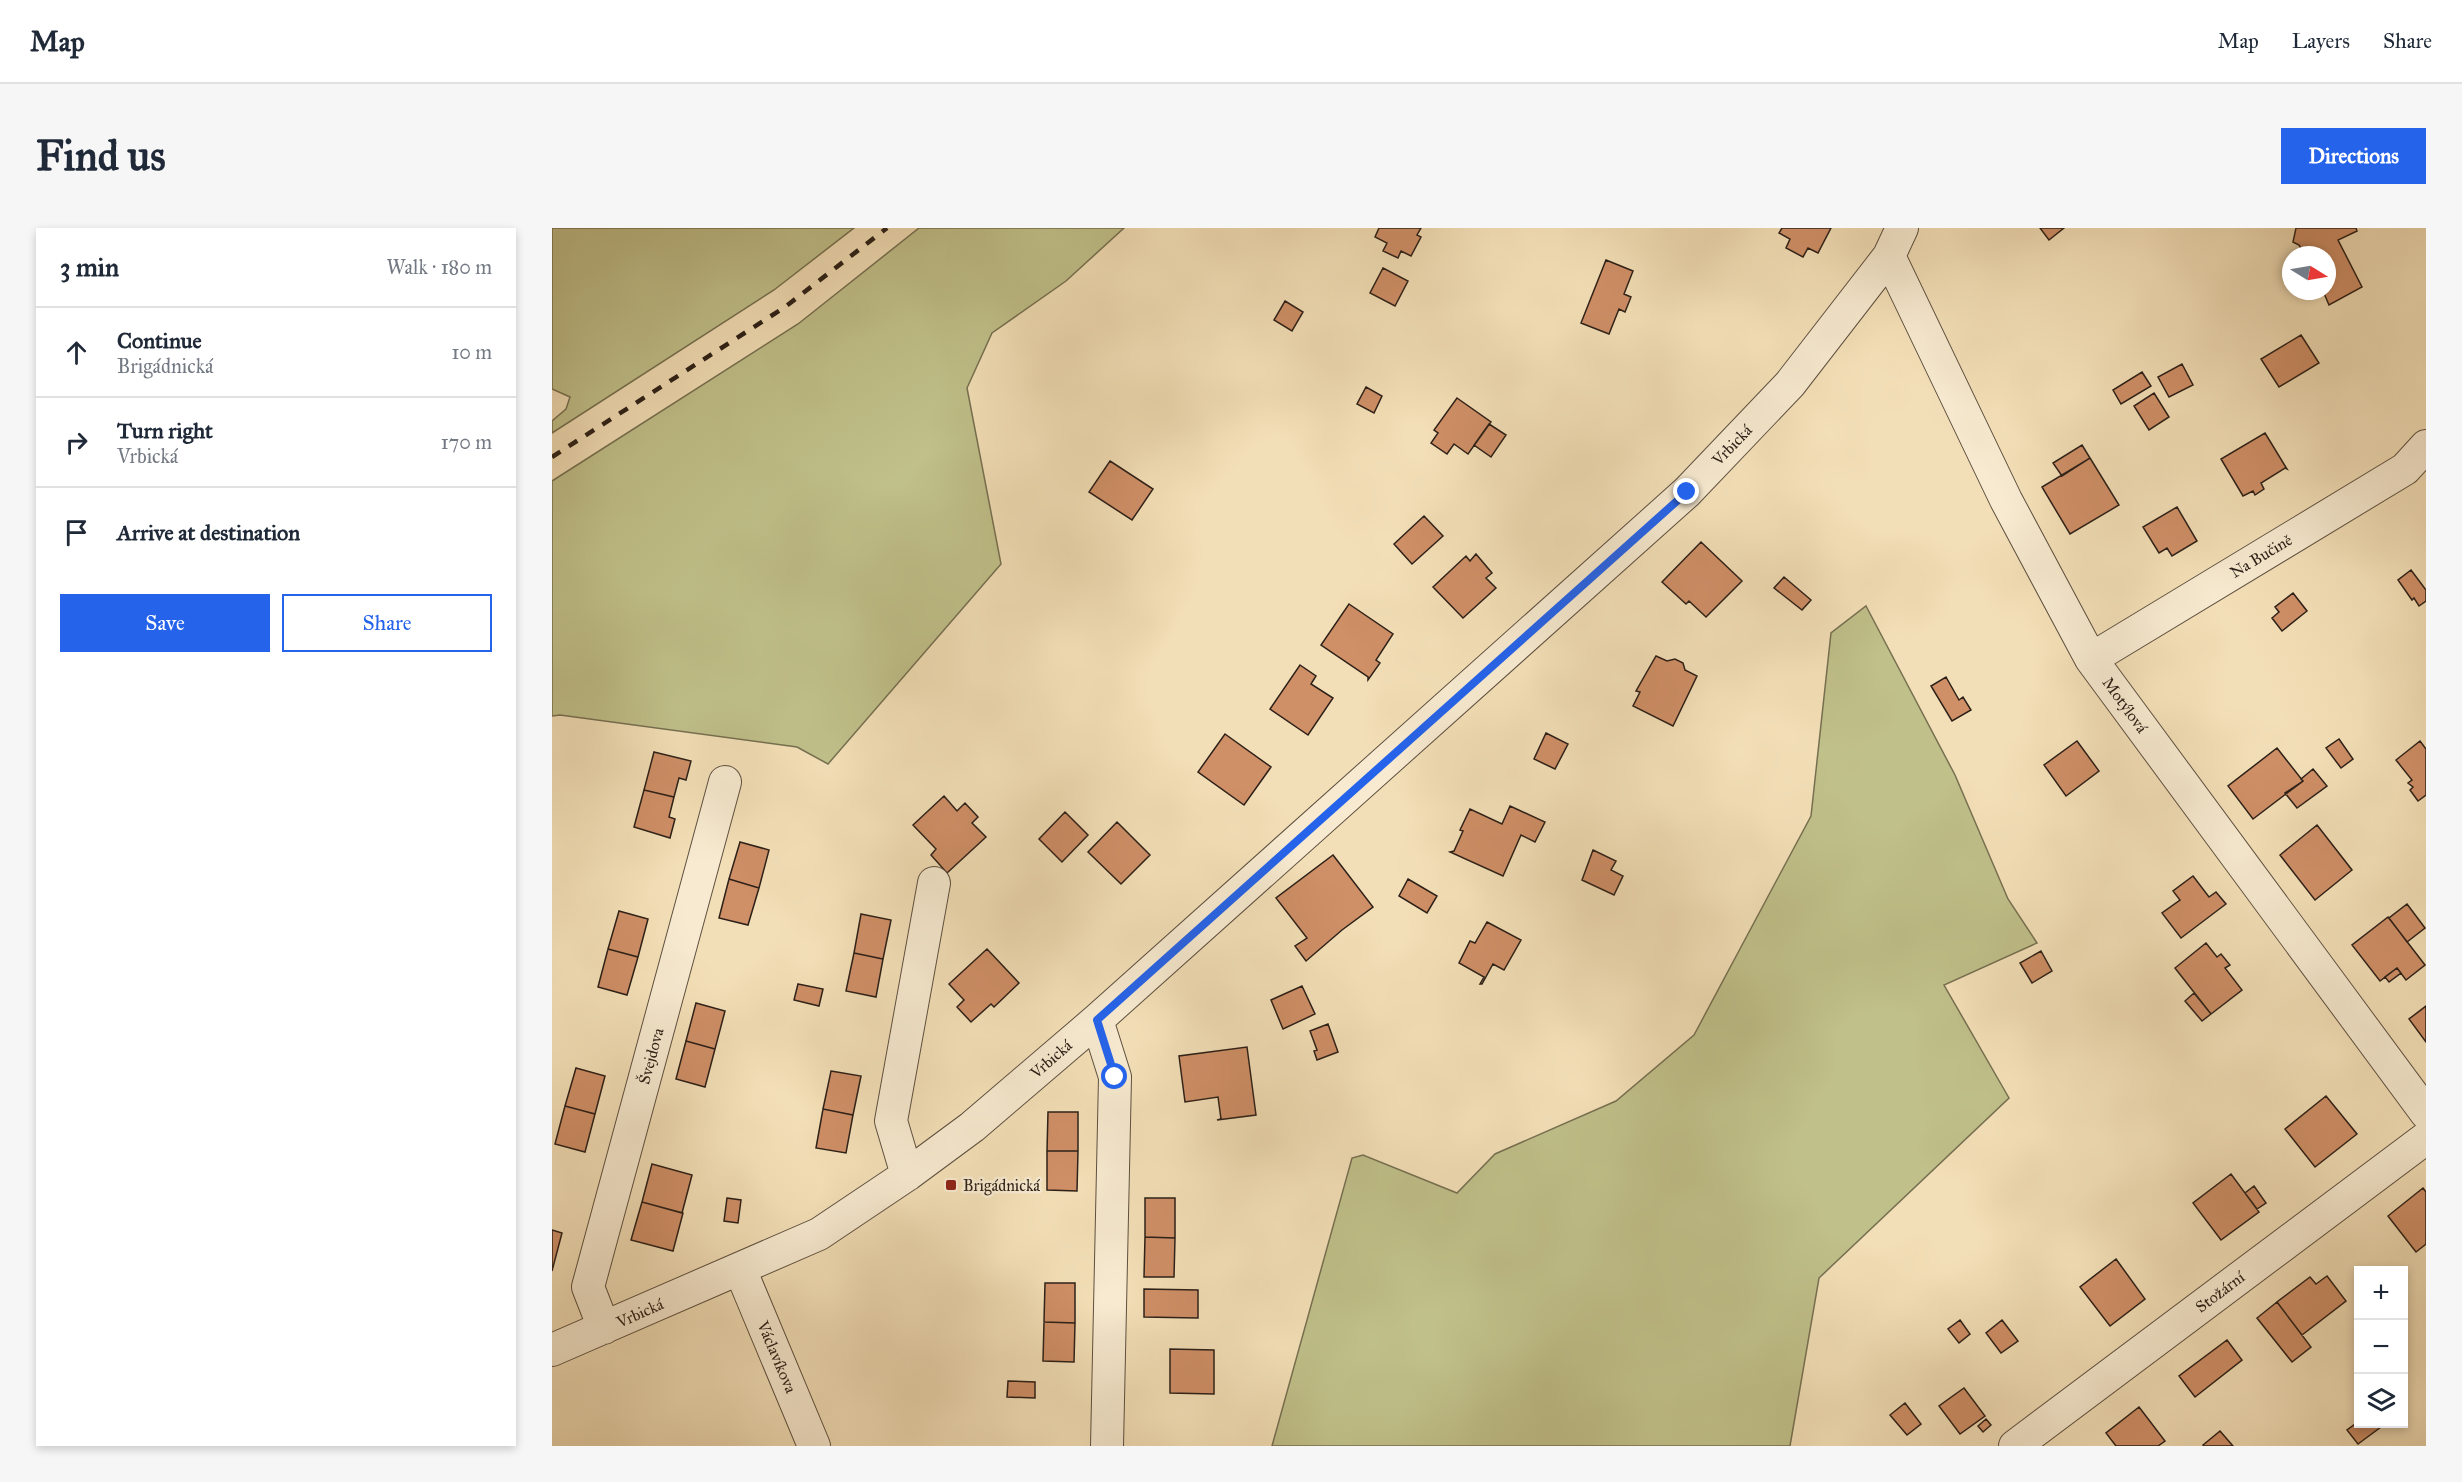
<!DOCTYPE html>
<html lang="en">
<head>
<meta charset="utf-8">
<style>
	:root { --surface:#fff; --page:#f6f6f7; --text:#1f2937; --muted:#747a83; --line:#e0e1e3; --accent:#2563eb }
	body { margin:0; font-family:"IM FELL Great Primer",serif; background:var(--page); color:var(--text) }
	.controls { position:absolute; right:18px; bottom:18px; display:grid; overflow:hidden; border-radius:0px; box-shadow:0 3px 9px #0003 }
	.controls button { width:54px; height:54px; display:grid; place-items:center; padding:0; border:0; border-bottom:2px solid var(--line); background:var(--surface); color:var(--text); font:30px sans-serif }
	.compass { position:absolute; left:1730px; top:18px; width:54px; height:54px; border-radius:50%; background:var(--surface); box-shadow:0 3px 9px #0003; rotate:101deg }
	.stop { position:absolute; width:18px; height:18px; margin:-14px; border:4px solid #2563eb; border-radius:50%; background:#fff }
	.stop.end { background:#2563eb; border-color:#fff; box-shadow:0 2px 6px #0008 }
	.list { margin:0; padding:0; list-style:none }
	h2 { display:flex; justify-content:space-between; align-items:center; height:78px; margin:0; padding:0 24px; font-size:26px }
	h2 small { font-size:20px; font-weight:400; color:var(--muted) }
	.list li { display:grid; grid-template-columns:39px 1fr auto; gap:18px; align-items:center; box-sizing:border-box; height:90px; padding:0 24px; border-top:2px solid var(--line) }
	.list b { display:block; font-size:22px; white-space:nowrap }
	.list p { margin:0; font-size:20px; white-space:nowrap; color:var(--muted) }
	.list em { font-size:20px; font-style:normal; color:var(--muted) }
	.actions { display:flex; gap:12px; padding:18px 24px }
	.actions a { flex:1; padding:14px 0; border:2px solid var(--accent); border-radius:0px; text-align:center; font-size:21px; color:var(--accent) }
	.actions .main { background:var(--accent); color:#fff }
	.icon { flex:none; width:33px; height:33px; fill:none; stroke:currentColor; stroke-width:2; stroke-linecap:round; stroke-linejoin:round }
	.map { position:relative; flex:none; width:1874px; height:1218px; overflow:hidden; border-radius:0px }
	header { display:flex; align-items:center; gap:36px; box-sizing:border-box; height:84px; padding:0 30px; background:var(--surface); border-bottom:2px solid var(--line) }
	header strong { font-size:28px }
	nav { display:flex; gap:33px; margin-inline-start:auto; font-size:21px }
	.intro { display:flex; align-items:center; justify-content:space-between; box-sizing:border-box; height:144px; padding:0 36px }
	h1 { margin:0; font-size:42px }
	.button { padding:15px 27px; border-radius:0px; background:var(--accent); color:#fff; font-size:21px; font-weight:700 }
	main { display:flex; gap:36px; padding:0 36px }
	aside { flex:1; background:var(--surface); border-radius:0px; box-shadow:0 3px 9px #0003 }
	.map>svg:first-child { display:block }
</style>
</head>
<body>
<header>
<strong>Map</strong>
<nav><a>Map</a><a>Layers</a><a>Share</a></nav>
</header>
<div class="intro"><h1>Find us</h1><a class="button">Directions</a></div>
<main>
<aside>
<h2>3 min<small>Walk · 180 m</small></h2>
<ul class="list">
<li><svg class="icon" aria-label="ahead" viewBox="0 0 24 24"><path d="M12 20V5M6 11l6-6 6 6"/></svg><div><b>Continue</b><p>Brigádnická</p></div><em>10 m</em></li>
<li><svg class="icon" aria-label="right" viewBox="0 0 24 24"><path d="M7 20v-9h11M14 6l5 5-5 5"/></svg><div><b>Turn right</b><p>Vrbická</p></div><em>170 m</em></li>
<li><svg class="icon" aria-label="arrive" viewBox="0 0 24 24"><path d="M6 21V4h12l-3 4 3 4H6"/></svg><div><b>Arrive at destination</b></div></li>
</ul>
<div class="actions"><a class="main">Save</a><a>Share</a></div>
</aside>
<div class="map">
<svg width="1874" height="1218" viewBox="0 0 1874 1218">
	<rect width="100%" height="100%" fill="#f3dfb7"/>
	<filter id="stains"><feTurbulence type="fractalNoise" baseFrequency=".00333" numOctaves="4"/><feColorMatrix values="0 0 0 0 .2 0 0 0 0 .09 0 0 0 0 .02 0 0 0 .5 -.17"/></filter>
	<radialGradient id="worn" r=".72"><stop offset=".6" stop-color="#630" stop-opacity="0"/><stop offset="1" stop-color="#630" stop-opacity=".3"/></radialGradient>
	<!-- green -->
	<path fill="#c0c08a" stroke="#767051" stroke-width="1.5" d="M0 0H302L222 62 0 205V193L14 181 18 169 0 161Z
		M367 0H572L514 53 440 105 415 160 449 336 276 536 245 519 8 487 0 488V253L246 96Z
		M1314 378 1403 547 1456 671 1485 715 1392 757 1457 870 1267 1050 1238 1218H720L800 930 811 927 905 965 943 926 1064 873 1142 807 1259 588 1279 405Z"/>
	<!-- building -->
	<path fill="#cf8f67" stroke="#2c2018" stroke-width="1.5" d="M827 0H869L865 7 869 9 859 28 849 23 846 30 831 23 835 15 823 9Z
		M1230 0H1279L1266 25 1256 20 1251 29 1234 20 1238 11 1227 5Z
		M1488 0H1512L1497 12Z
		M1744 0H1804L1805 3 1786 12 1810 59 1777 77 1771 63H1775V27H1753L1747 17 1741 14Z
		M1054 32 1081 43 1072 66 1079 69 1073 84 1067 81 1057 106 1029 95Z
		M831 40 856 53 843 78 818 65Z
		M733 73 751 84 740 103 722 92Z
		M1749 107 1767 135 1727 159 1709 131Z
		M1630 136 1641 157 1617 169 1606 149Z
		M1590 144 1599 158 1569 176 1561 162Z
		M814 159 830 168 822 185 805 176Z
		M1602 165 1617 189 1597 202 1582 178Z
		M905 170 939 194 916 226 902 216 895 226 879 215 886 205 882 202Z
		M937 196 954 207 939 229 922 217Z
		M1713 205 1735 241 1733 240 1709 255 1712 261 1703 267 1701 263 1691 268 1669 231Z
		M1530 217 1538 230 1510 248 1501 235Z
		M1538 230 1567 277 1518 306 1490 259Z
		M558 233 601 261 580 292 537 264Z
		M1625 279 1645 313 1620 328 1615 320 1607 325 1591 299Z
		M872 288 891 308 860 336 842 316Z
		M1149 314 1190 353 1154 389 1137 373 1134 376 1110 354Z
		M924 326 940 345 934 350 944 360 911 390 881 359 914 328 918 333Z
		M1859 342 1874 362V373L1867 378 1862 370 1860 372 1846 352Z
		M1232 349 1259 372 1250 382 1222 360Z
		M1741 365 1755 383 1730 403 1720 390 1727 384 1723 379Z
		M797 376 841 406 824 432 828 435 816 452V449L769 417Z
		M1104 428 1115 433 1123 431 1131 435 1133 442 1145 448 1121 498 1081 478 1088 464 1084 463Z
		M748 437 764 448 759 456 781 470 756 507 718 481Z
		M1394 449 1407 472 1411 469 1419 482 1400 493 1379 458Z
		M994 505 1016 516 1003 541 982 531Z
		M673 506 719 539 692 577 646 544Z
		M1787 511 1801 531 1789 540 1774 520Z
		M1525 513 1547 543 1514 568 1492 537Z
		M1868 513 1874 521V567L1866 573 1858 562 1861 559 1856 555 1860 552 1844 532Z
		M1725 520 1751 553 1701 591 1676 558Z
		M102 524 139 533 134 552 127 550 122 569 92 562Z
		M1761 541 1775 558 1745 580 1733 565 1751 553 1749 551Z
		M92 562 122 569 117 589 123 591 118 610 82 599Z
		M392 568 405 583 413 575 426 589 420 595 434 609 395 645 379 627 384 621 361 597Z
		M958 578 993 594 983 614 969 607 951 648 898 624 902 623 911 603 908 602 918 581 950 596Z
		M513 584 536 607 510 634 487 611Z
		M565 594 598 627 569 656 536 624Z
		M1765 597 1800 642 1763 672 1728 627Z
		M188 614 217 622 207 660 177 651Z
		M1041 622 1064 633 1059 642 1071 648 1062 667 1030 652Z
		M781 627 821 679 790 702 754 733 743 718 755 710 724 670Z
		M1641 648 1657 669 1664 664 1674 676 1629 710 1610 685 1628 672 1621 663Z
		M177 651 207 660 196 697 167 690Z
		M856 651 885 668 875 685 847 668Z
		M1855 676 1873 700 1855 714 1837 690Z
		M67 683 96 691 86 729 56 721Z
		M309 686 339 692 331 731 302 725Z
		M1836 689 1873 737 1854 752 1845 740 1828 753 1800 717Z
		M935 694 969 712 952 742 941 736 930 756H928L932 749 907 735 918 713 923 715Z
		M1654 715 1665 729 1669 726 1678 737 1673 740 1690 762 1659 786 1623 740Z
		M56 721 86 729 75 767 46 759Z
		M435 721 467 755 442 779 439 776 419 794 405 779 412 772 397 756Z
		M1489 723 1500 743 1480 755 1468 735Z
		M302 725 331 731 324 769 294 763Z
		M1845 740 1849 745 1837 754 1833 749Z
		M246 756 271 761 267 778 242 772Z
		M750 758 763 786 731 801 719 772Z
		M1642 765 1659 786 1650 793 1633 773Z
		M144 775 173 783 163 821 134 813Z
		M1874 778V814L1857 791Z
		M776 796 786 824 765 832 762 823 765 822 758 803Z
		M134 813 163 821 153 859 124 851Z
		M695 819 704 887 665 892 669 891 666 869 633 874 627 828Z
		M24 840 53 848 43 886 13 878Z
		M279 843 309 848 301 887 271 881Z
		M1774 868 1805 906 1763 939 1733 901Z
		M13 878 43 886 33 924 3 916Z
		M271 881 301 887 294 925 264 920Z
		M496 884H526V923H495Z
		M495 923H526L525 963 495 962Z
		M100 936 140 947 130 985 90 974Z
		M1679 946 1707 984 1669 1012 1641 975Z
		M1702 958 1714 975 1705 981 1693 965Z
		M1871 960 1874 964V1016L1864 1024 1836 988Z
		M175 970 189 972 186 995 172 993Z
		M593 970H623V1010L593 1009Z
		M90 974 131 985 121 1023 79 1012Z
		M0 1002 10 1005 0 1043Z
		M593 1009 623 1010 622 1049H592Z
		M1564 1031 1593 1071 1558 1098 1528 1059Z
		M1775 1048 1794 1073 1750 1107 1725 1074 1758 1049 1764 1056Z
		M493 1055H523V1095L492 1094Z
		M592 1061 646 1062V1090L592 1089Z
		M1725 1074 1759 1119 1740 1134 1705 1090Z
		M1408 1092 1418 1106 1407 1115 1396 1101Z
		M1450 1092 1466 1113 1449 1125 1434 1105Z
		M492 1094 523 1095 522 1134 491 1133Z
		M1675 1112 1690 1132 1643 1169 1627 1148Z
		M618 1121 662 1122V1166L618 1165Z
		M456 1153 483 1154V1170L455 1169Z
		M1412 1160 1433 1188 1408 1206 1387 1178Z
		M1353 1175 1369 1196 1355 1207 1338 1187Z
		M1587 1179 1613 1213 1606 1218H1564L1554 1205Z
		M1434 1191 1439 1197 1431 1204 1426 1198Z
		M1806 1194V1196H1833L1806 1216 1795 1202Z
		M1668 1203 1681 1218H1652L1651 1217Z"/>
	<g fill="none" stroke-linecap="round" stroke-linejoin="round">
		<defs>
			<path id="street" d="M1337 28 1454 272 1539 431 1874 885
				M1539 431 1853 241 1874 218
				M545 792 563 849 555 1218
				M355 947 339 893 382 655
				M188 1041 262 1218
				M52 1100 36 1059 173 554
				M0 1122 267 1006 355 947 420 899 545 792 1135 264 1238 156 1337 28 1350 0
				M1463 1218 1874 910"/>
		</defs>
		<!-- street casing -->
		<use href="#street" stroke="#5e5040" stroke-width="34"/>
		<!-- street -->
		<use href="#street" stroke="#f7ead0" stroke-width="32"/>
		<!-- rail -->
		<path stroke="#2c2018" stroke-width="4.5" stroke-dasharray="10 10" stroke-linecap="butt" d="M0 229 233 79 335 0"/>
	</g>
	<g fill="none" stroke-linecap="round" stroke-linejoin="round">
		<!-- route -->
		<path stroke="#2563eb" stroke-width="8" d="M563 849 545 792 1135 264"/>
	</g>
	<!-- markers -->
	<rect fill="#8f2418" stroke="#f7ead0" stroke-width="2" x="393" y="951" width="12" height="12" rx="3"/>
	<g text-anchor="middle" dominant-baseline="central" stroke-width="5" stroke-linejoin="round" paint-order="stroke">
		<!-- street labels -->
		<g font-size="16" fill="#2c2018" stroke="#f7ead0">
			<text transform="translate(1180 217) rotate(-46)">Vrbická</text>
			<text transform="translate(1709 328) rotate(-31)">Na Bučině</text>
			<text transform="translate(1573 477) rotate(54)">Motýlová</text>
			<text transform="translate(99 828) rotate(-75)">Švejdova</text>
			<text transform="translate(499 831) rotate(-41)">Vrbická</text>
			<text transform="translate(1668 1064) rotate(-37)">Stožární</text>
			<text transform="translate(88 1085) rotate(-24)">Vrbická</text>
			<text transform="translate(225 1129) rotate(67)">Václavíkova</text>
		</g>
		<!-- poi labels -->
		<g font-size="16" fill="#2c2018" stroke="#f7ead0" text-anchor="start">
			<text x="411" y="957">Brigádnická</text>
		</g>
	</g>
	<rect width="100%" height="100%" filter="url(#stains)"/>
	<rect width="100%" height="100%" fill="url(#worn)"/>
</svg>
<div class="controls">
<button>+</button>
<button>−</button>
<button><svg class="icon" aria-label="layers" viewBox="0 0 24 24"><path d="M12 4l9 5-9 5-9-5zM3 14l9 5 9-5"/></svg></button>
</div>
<svg class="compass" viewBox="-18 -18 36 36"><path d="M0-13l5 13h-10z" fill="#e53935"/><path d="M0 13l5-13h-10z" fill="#747a83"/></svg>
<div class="stop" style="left:563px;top:849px"></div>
<div class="stop end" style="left:1135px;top:264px"></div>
</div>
</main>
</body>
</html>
